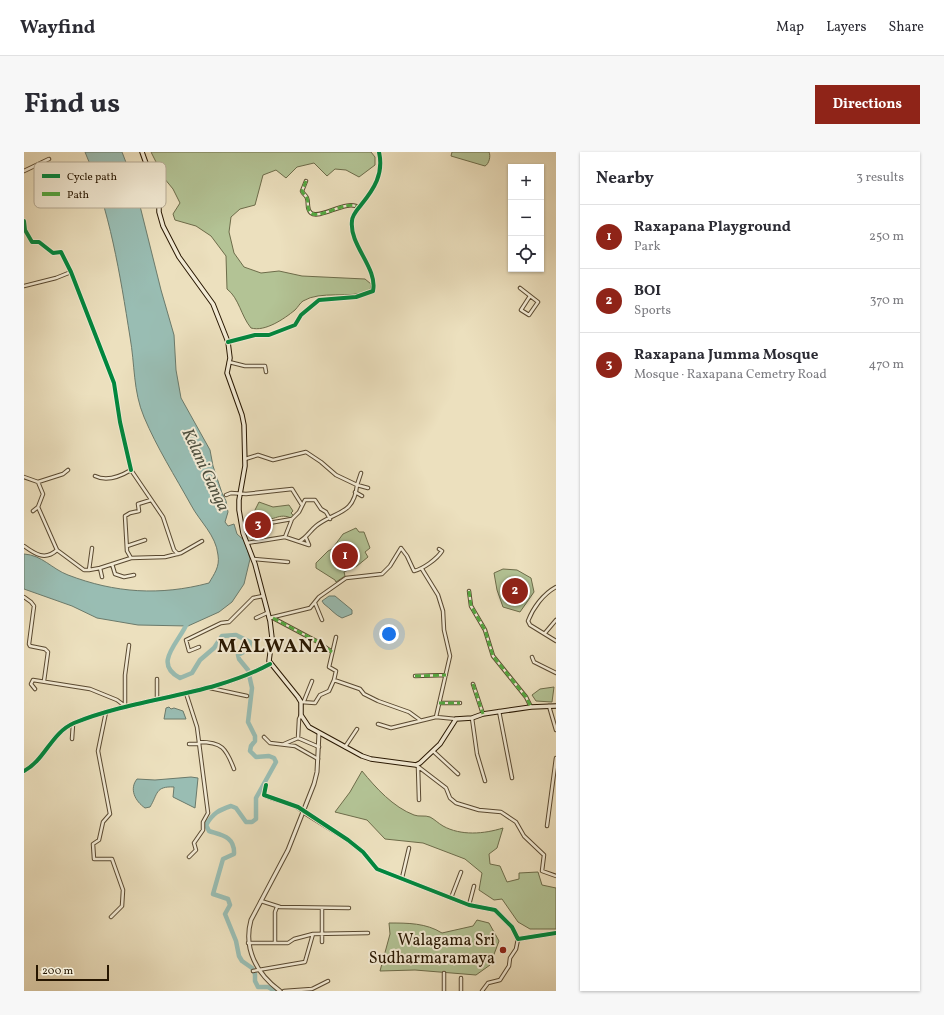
<!DOCTYPE html>
<html lang="en">
<head>
<meta charset="utf-8">
<style>
	:root { --surface:#fff; --page:#f7f7f7; --text:#2b2b33; --muted:#7c7c81; --line:#e1e1e2; --accent:#8f2418 }
	body { margin:0; font-family:Vollkorn,serif; background:var(--page); color:var(--text) }
	.controls { position:absolute; right:12px; top:12px; display:grid; overflow:hidden; border-radius:0px; box-shadow:0 1px 3px #0004 }
	.controls button { width:36px; height:36px; display:grid; place-items:center; padding:0; border:0; border-bottom:1px solid var(--line); background:var(--surface); color:var(--text); font:20px sans-serif }
	.scale { position:absolute; left:12px; bottom:10px; width:73px; box-sizing:border-box; padding-left:4px; border:2px solid #271600; border-top:0; font-size:11px; line-height:14px; white-space:nowrap; color:#271600; -webkit-text-stroke:3px #f3ebd5; paint-order:stroke }
	.you { position:absolute; left:365px; top:482px; width:14px; height:14px; margin:-10px; border:3px solid #fff; border-radius:50%; background:#1a73e8; box-shadow:0 0 0 6px #1a73e833 }
	.badge { display:grid; place-items:center; width:26px; height:26px; border-radius:50%; background:var(--accent); color:#fff; font-size:13px; font-weight:700 }
	.pin { position:absolute; translate:-50% -50%; border:2px solid #fff; box-shadow:0 1px 4px #0006 }
	.list { margin:0; padding:0; list-style:none }
	h2 { display:flex; justify-content:space-between; align-items:center; height:52px; margin:0; padding:0 16px; font-size:17px }
	h2 small { font-size:13px; font-weight:400; color:var(--muted) }
	.list li { display:grid; grid-template-columns:26px 1fr auto; gap:12px; align-items:center; box-sizing:border-box; height:64px; padding:0 16px; border-top:1px solid var(--line) }
	.list b { display:block; font-size:15px; white-space:nowrap }
	.list p { margin:0; font-size:13px; white-space:nowrap; color:var(--muted) }
	.list em { font-size:13px; font-style:normal; color:var(--muted) }
	.icon { flex:none; width:22px; height:22px; fill:none; stroke:currentColor; stroke-width:2; stroke-linecap:round; stroke-linejoin:round }
	.map { position:relative; flex:none; width:532px; height:839px; overflow:hidden; border-radius:0px }
	header { display:flex; align-items:center; gap:24px; box-sizing:border-box; height:56px; padding:0 20px; background:var(--surface); border-bottom:1px solid var(--line) }
	header strong { font-size:19px }
	nav { display:flex; gap:22px; margin-inline-start:auto; font-size:14px }
	.intro { display:flex; align-items:center; justify-content:space-between; box-sizing:border-box; height:96px; padding:0 24px }
	h1 { margin:0; font-size:28px }
	.button { padding:10px 18px; border-radius:0px; background:var(--accent); color:#fff; font-size:14px; font-weight:700 }
	main { display:flex; gap:24px; padding:0 24px }
	aside { flex:1; background:var(--surface); border-radius:0px; box-shadow:0 1px 3px #0004 }
	.map>svg:first-child { display:block }
</style>
</head>
<body>
<header>
<strong>Wayfind</strong>
<nav><a>Map</a><a>Layers</a><a>Share</a></nav>
</header>
<div class="intro"><h1>Find us</h1><a class="button">Directions</a></div>
<main>
<div class="map">
<svg width="532" height="839" viewBox="0 0 532 839">
	<rect width="100%" height="100%" fill="#ece0be"/>
	<filter id="stains"><feTurbulence type="fractalNoise" baseFrequency=".005" numOctaves="4"/><feColorMatrix values="0 0 0 0 .2 0 0 0 0 .09 0 0 0 0 .02 0 0 0 .5 -.17"/></filter>
	<radialGradient id="worn" r=".72"><stop offset=".6" stop-color="#630" stop-opacity="0"/><stop offset="1" stop-color="#630" stop-opacity=".3"/></radialGradient>
	<!-- green -->
	<path fill="#b3c395" stroke="#6d6c4a" d="M127 0H347L351 5V13L335 25 322 18 311 17 303 24 290 11 273 15 262 26 252 18 239 23 231 53 216 57 207 65 205 80 210 101 220 115 237 121 255 119 278 124 341 127 347 132 346 139C325 147 297 138 279 149 276 151 274 155 271 158 260 167 241 180 227 176 217 164 215 146 203 137L202 104 187 84 172 74 151 68 149 62 156 51 149 37 140 26Z
		M428 0H465C467 4 465 12 461 14L427 4Z
		M235 350 249 355 265 353 269 359 267 361 270 364 267 366C252 359 248 375 229 362Z
		M332 376 335 380H340L346 396 341 400 344 405 333 414 320 420 321 424 312 430 311 428 292 416V411L304 399 308 397 319 382Z
		M479 417 493 418 507 426 510 440 496 460 479 455 473 438 470 421Z
		M530 535 528 550 512 549 508 543 516 537Z
		M338 619C352 636 369 655 390 663 395 665 401 663 406 665 410 667 414 671 419 674 437 684 460 682 479 676L473 696 465 702 466 712 476 714 483 730 495 727V721L514 720 518 733 532 736V777H506L494 770 478 747 470 748 455 738 458 721 441 707 399 691 361 687 343 668 311 660 326 640Z
		M453 768 465 771 475 789 466 813 452 823 391 818 356 819 366 782 365 771C384 771 402 771 418 781L449 774Z"/>
	<!-- water -->
	<path fill="#99bdb3" stroke="#6b7a6b" d="M61 0H98L111 34 137 138 150 183 152 218 157 246 186 298 189 314 198 341 202 349 204 360 201 370 204 374 210 372 213 382 221 389 226 407 220 432 208 450 195 460 164 474 114 473 73 466 48 454 0 437V402C18 403 28 417 44 423 91 441 136 444 185 431 190 422 196 415 194 403 192 383 176 370 167 353 151 324 133 296 120 265 109 239 111 213 106 185 96 122 86 59 61 0Z
		M305 444H311L328 458V462L318 466C311 463 307 457 300 452L298 449Z
		M145 555 147 557 150 556 159 559 162 567H140L142 556Z
		M167 625 174 626 171 656 149 645 150 635C131 634 134 642 126 655L121 656C111 649 105 637 113 627L131 628Z"/>
	<g fill="none" stroke-linecap="round" stroke-linejoin="round">
		<!-- river -->
		<path stroke="#99bdb3" stroke-width="4.5" d="M164 469C157 489 127 511 156 526L168 521 176 508 190 496 198 484 212 483 226 490 225 497 214 503 215 507 224 518 228 536 224 570 231 584V589L227 594 226 599 232 605 245 604 250 606 252 610 232 646V667L228 670H222L212 656 207 654C195 658 189 661 182 673L185 679C197 683 211 684 210 702L199 707 189 742 204 747 206 753 201 762 212 789 215 804 218 809 228 816 231 822V829L234 835H244L251 839"/>
		<defs>
			<path id="minor" d="M0 19 25 7
				M282 29 278 39C279 42 282 43 283 46 285 51 282 57 287 61 296 68 324 46 335 56
				M0 69 1 78 8 90H15L29 101 37 100 47 120 90 231 96 270 107 318
				M0 134 32 126 47 120
				M496 136 514 150 505 163 497 158 506 144
				M204 190 231 183H245L271 173 277 163 295 148 332 145 349 139C354 116 325 93 328 69 328 63 333 58 337 53 350 37 360 22 355 0
				M205 210 221 214H241L242 220
				M221 307 234 303 249 308 282 300 297 310 312 323 333 333C330 364 310 359 292 374 286 379 283 385 276 389
				M337 321 333 333 344 336
				M71 324C83 330 97 324 107 318L139 365 150 398 154 402
				M0 325 14 330 19 342 14 355 9 359
				M14 330 39 322 44 318
				M331 340 338 344
				M202 343 207 341 222 342 268 337 278 353
				M127 348 114 352 115 359 106 361 101 364 103 399 107 406 141 405 157 401 178 389
				M14 355 33 398 60 418H65L68 396
				M235 369 245 371 268 367
				M261 385 268 367 275 360 281 348H291L297 357 302 360 306 367
				M223 391 261 385 285 393 282 386
				M0 394C11 402 21 409 33 398
				M103 394 121 388
				M229 407 264 410
				M88 412 91 422 100 425 110 423
				M398 417 414 443 419 459 420 478 426 504 412 565
				M65 418 76 416
				M78 425 76 416 107 406
				M532 435C519 442 509 456 504 469L506 473 532 489
				M445 439 447 454 461 478 469 504 502 545 507 555
				M0 445 7 450 10 454 5 492 6 494 21 497 24 500 20 529
				M291 451 298 468
				M232 466 243 461
				M245 466 286 456 295 445 322 426 358 422 366 414 377 396 383 404 390 419C399 417 413 407 418 399L415 397
				M249 466 294 490 308 500
				M521 481 532 468
				M175 495 165 499 162 488 197 471 205 470 229 446 239 444
				M508 505 510 510 532 521
				M391 524 422 523
				M310 528 312 519 305 515 312 485
				M449 532 459 562
				M186 536 223 544
				M11 537 7 532 9 528 66 537 93 548 101 554
				M162 541 173 575 184 661 179 670V678L170 691 172 698 165 705
				M133 547V527
				M280 549 288 529
				M277 550 291 551 296 543 305 539 310 528 336 537 340 542 354 549 385 560 396 568
				M415 551H436
				M101 554V523L105 493
				M525 554 532 578
				M475 559 488 626
				M82 560 74 599 86 662 79 670 75 688 69 692 70 707H88L99 738 98 754 87 765
				M448 566 453 602 461 629
				M354 572 367 576 412 565 432 567
				M240 585 246 591 271 594 294 607
				M274 586 275 567 277 563
				M48 587 49 572
				M175 590C198 590 202 596 210 617
				M165 592H175
				M260 592 274 586 295 595
				M321 595 333 577
				M409 599 434 622
				M392 613 422 636 426 646 432 651 455 658 477 660 492 670 500 684 520 703 518 719 532 724
				M394 615 395 648
				M242 633 240 643C253 650 268 649 279 660
				M523 674 532 606
				M378 726 385 696
				M427 746 437 720
				M237 749 256 755 325 756
				M445 753 450 734
				M251 790V760L253 755
				M298 790V756
				M224 791H264L270 787 289 782
				M229 819 281 810 289 782 344 781
				M420 821V839
				M437 826V839
				M260 839 288 837 304 829
				M458 839 464 831 476 828 485 814 486 806 492 797 494 787"/>
			<path id="tertiary" d="M0 619C21 608 27 581 50 571 113 545 185 545 246 512
				M279 660 324 688 339 700 353 717 445 753 471 758 488 775 494 787 532 781
				M256 839C233 822 219 797 227 768L264 698 290 632 293 620 295 581"/>
			<path id="secondary" d="M118 0 135 48V60L139 74 155 105 189 152 204 190 206 206 203 221 218 263 220 273 221 314 215 348V358L219 381 231 412 246 469 248 486 245 509 274 545 277 550V563L285 575 338 604 347 607 392 613 396 611 416 592 432 567 448 566 459 562 507 555 532 554"/>
		</defs>
		<!-- minor casing -->
		<use href="#minor" stroke="#584830" stroke-width="4.5"/>
		<!-- tertiary casing -->
		<use href="#tertiary" stroke="#584830" stroke-width="5"/>
		<!-- secondary casing -->
		<use href="#secondary" stroke="#271600" stroke-width="5.5"/>
		<!-- minor -->
		<use href="#minor" stroke="#f3ebd5" stroke-width="2.5"/>
		<!-- tertiary -->
		<use href="#tertiary" stroke="#f3ebd5" stroke-width="3"/>
		<!-- secondary -->
		<use href="#secondary" stroke="#f3ebd5" stroke-width="3.5"/>
		<!-- quiet -->
		<path stroke="#53a940" stroke-width="3" stroke-dasharray="6 3" stroke-linecap="butt" d="M282 29 278 39C279 42 282 43 283 46 285 51 282 57 287 61 296 68 324 46 335 56
			M445 439 447 454 461 478 469 504 502 545 507 555
			M249 466 294 490 308 500
			M391 524 422 523
			M449 532 459 562
			M415 551H436"/>
		<defs>
			<path id="cycleway" d="M0 69 1 78 8 90H15L29 101 37 100 47 120 90 231 96 270 107 318
				M204 190 231 183H245L271 173 277 163 295 148 332 145 349 139C354 116 325 93 328 69 328 63 333 58 337 53 350 37 360 22 355 0
				M0 619C21 608 27 581 50 571 113 545 185 545 246 512
				M242 633 240 643 274 655 324 688 339 700 353 717 445 753 471 758 488 775 494 787 532 781"/>
		</defs>
		<!-- cycleway casing -->
		<use href="#cycleway" stroke="#f3ebd5" stroke-width="6"/>
		<!-- cycleway -->
		<use href="#cycleway" stroke="#00873e" stroke-width="4"/>
	</g>
	<!-- markers -->
	<circle fill="#8f2418" stroke="#f3ebd5" stroke-width="1.5" cx="479" cy="798" r="4"/>
	<g text-anchor="middle" dominant-baseline="central" stroke-width="4" stroke-linejoin="round" paint-order="stroke">
		<!-- poi labels -->
		<g font-size="16" fill="#271600" stroke="#f3ebd5" text-anchor="end">
			<text x="471" y="789">Walagama Sri<tspan x="471" dy="18">Sudharmaramaya</tspan></text>
		</g>
		<!-- water labels -->
		<g font-size="17" font-style="italic" fill="#4f503f" stroke="#f3ebd5">
			<text transform="translate(181 318) rotate(65)">Kelani Ganga</text>
		</g>
		<!-- district labels -->
		<g font-size="20" font-weight="bold" letter-spacing="1" fill="#271600" stroke="#f3ebd5">
			<text x="249" y="495">MALWANA</text>
		</g>
	</g>
	<!-- legend -->
	<rect x="10" y="10" width="132" height="46" rx="6" fill="#f3ebd5" stroke="#b6ab95" stroke-width="1"/>
	<rect x="18" y="22" width="18" height="4" fill="#00873e"/>
	<rect x="18" y="40" width="18" height="4" fill="#53a940"/>
	<g font-size="11" fill="#271600">
		<text x="43" y="28">Cycle path</text>
		<text x="43" y="46">Path</text>
	</g>
	<rect width="100%" height="100%" filter="url(#stains)"/>
	<rect width="100%" height="100%" fill="url(#worn)"/>
</svg>
<div class="controls">
<button>+</button>
<button>−</button>
<button><svg class="icon" aria-label="locate" viewBox="0 0 24 24"><circle cx="12" cy="12" r="6"/><path d="M12 2v4M12 18v4M2 12h4M18 12h4"/></svg></button>
</div>
<div class="scale">200 m</div>
<div class="you"></div>
<div class="pin badge" style="left:321px;top:404px">1</div>
<div class="pin badge" style="left:491px;top:439px">2</div>
<div class="pin badge" style="left:234px;top:373px">3</div>
</div>
<aside>
<h2>Nearby<small>3 results</small></h2>
<ul class="list">
<li><span class="badge">1</span><div><b>Raxapana Playground</b><p>Park</p></div><em>250 m</em></li>
<li><span class="badge">2</span><div><b>BOI</b><p>Sports</p></div><em>370 m</em></li>
<li><span class="badge">3</span><div><b>Raxapana Jumma Mosque</b><p>Mosque · Raxapana Cemetry Road</p></div><em>470 m</em></li>
</ul>
</aside>
</main>
</body>
</html>
